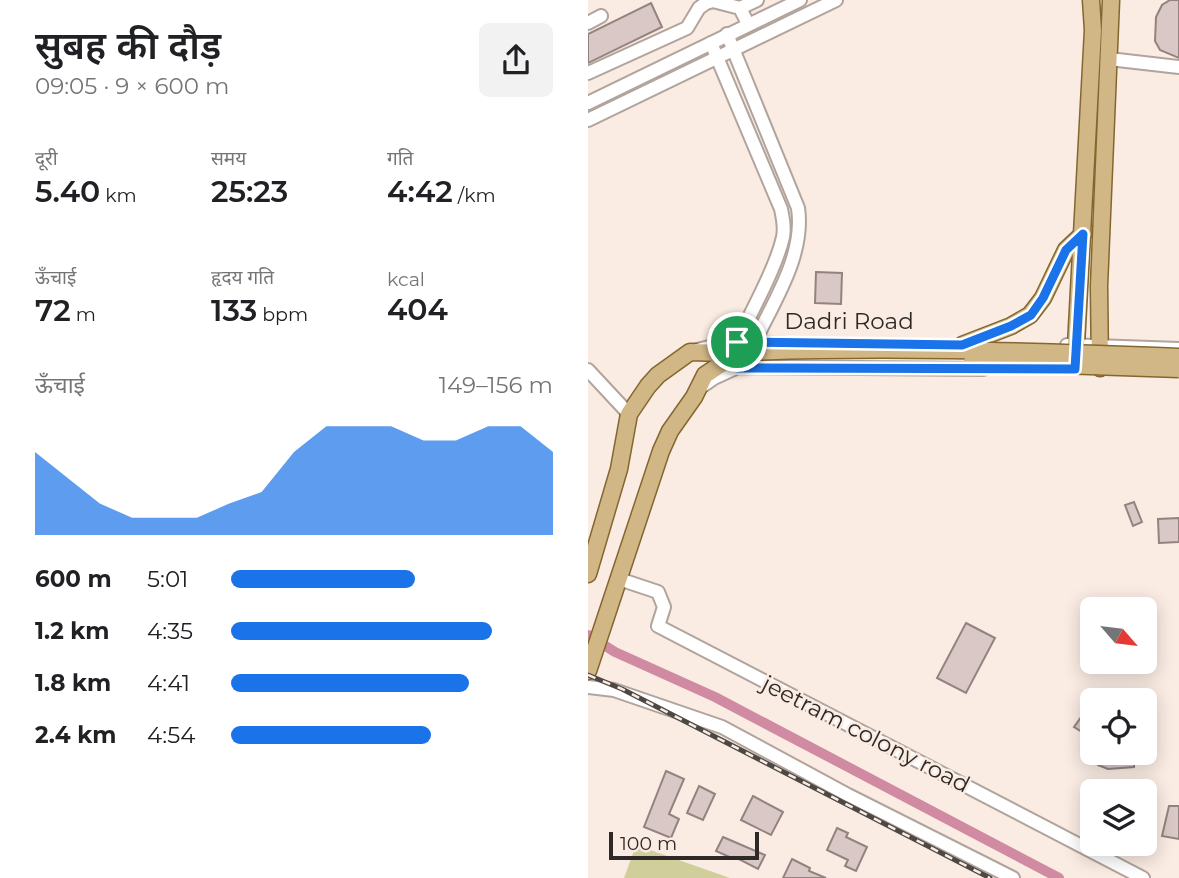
<!DOCTYPE html>
<html lang="hi">
<head>
<meta charset="utf-8">
<style>
	:root { --surface:#fff; --page:#f2f2f2; --text:#202124; --muted:#757577; --accent:#1a73e8 }
	body { margin:0; font-family:Montserrat,"Noto Sans Devanagari",sans-serif; background:var(--page); color:var(--text); height:100vh; display:flex; flex-direction:column; font-size:26px; white-space:nowrap }
	* { box-sizing:border-box; margin:0 }
	p { font-size:23px; color:var(--muted) }
	.icon { flex:none; width:38px; height:38px; fill:none; stroke:currentColor; stroke-width:2; stroke-linecap:round; stroke-linejoin:round }
	.map { position:relative; flex:1; overflow:hidden }
	.drawer { display:flex; flex-direction:column; background:var(--surface); width:588px }
	.drawer>* { flex:none }
	.needle { width:46px; rotate:118deg }
	.controls { position:absolute; left:492px; top:597px; display:grid; gap:14px }
	.controls a { display:grid; place-items:center; width:77px; height:77px; border-radius:10px; background:var(--surface); box-shadow:0 4px 18px #0003; font-size:35px }
	.scale { position:absolute; left:21px; bottom:18px; width:150px; box-sizing:border-box; padding-left:7px; border:4px solid #2e2926; border-top:0; font-size:19px; line-height:24px; white-space:nowrap; color:#2e2926; -webkit-text-stroke:5px #faece3; paint-order:stroke }
	.pin { position:absolute; display:grid; place-items:center; width:60px; height:60px; color:#fff; margin:-30px; border:4px solid #fff; border-radius:50%; box-shadow:0 2px 7px #0007 }
	.round { display:grid; place-items:center; flex:none; width:74px; height:74px; border-radius:10px; background:var(--page) }
	.overview { display:flex; align-items:center; justify-content:space-between; height:119px; padding:0 35px }
	h1 { font-size:38px; font-weight:600; line-height:52px }
	.stats { display:grid; grid-template-columns:repeat(3,1fr); gap:10px; height:119px; padding:7px 35px }
	.stats div { display:grid; align-content:center }
	.stats b { font-size:30px; font-weight:600 }
	.stats small { font-size:19px; font-weight:400 }
	.stats p { font-size:19px }
	.chart { height:196px; padding:14px 35px }
	.chart p { display:flex; justify-content:space-between }
	.chart svg { width:100%; height:126px; margin-top:7px; fill:var(--accent); opacity:.7 }
	ul { padding:0 35px; list-style:none; font-size:23px }
	li { display:grid; grid-template-columns:112px 84px 1fr; align-items:center; height:52px }
	li i { height:18px; border-radius:9px; background:var(--accent) }
	main { display:flex; flex:1; min-height:0 }
	.map>svg:first-child { display:block }
	.green { fill:#d0cf9b }
	.lines { fill:none; stroke-linecap:round; stroke-linejoin:round }
	.canal { stroke:#d08aa1; stroke-width:10 }
	.building { fill:#d9c8c6; stroke:#928381; stroke-width:2 }
	.minor-casing { stroke:#b1a49c; stroke-width:16 }
	.major-casing { stroke:#84662f; stroke-width:19 }
	.minor { stroke:#fff; stroke-width:12 }
	.major { stroke:#d1b785; stroke-width:16 }
	.rail-casing { stroke:#4e4844; stroke-width:5 }
	.rail { stroke:#faece3; stroke-width:2.5; stroke-dasharray:8; stroke-linecap:butt }
	.major-bridge-casing { stroke:#84662f; stroke-width:19; stroke-linecap:butt }
	.major-bridge { stroke:#d1b785; stroke-width:16 }
	.route-casing { stroke:#fff; stroke-width:14 }
	.route { stroke:#1a73e8; stroke-width:9 }
	.labels { text-anchor:middle; dominant-baseline:central; stroke-width:5; stroke-linejoin:round; paint-order:stroke }
	.street-label { font-size:23px; fill:#2e2926; stroke:#faece3 }
</style>
</head>
<body>
<main>
<section class="drawer">
<div class="overview"><div><h1>सुबह की दौड़</h1><p>09:05 · 9 × 600 m</p></div><a class="round"><svg class="icon" aria-label="share" viewBox="0 0 24 24"><path d="M12 15V3M7 8l5-5 5 5M5 13v7h14v-7"/></svg></a></div>
<div class="stats">
<div><p>दूरी</p><b>5.40<small> km</small></b></div>
<div><p>समय</p><b>25:23</b></div>
<div><p>गति</p><b>4:42<small> /km</small></b></div>
</div>
<div class="stats">
<div><p>ऊँचाई</p><b>72<small> m</small></b></div>
<div><p>हृदय गति</p><b>133<small> bpm</small></b></div>
<div><p>kcal</p><b>404</b></div>
</div>
<div class="chart"><p><span>ऊँचाई</span>149–156 m</p>
<svg viewBox="0 0 160 44" preserveAspectRatio="none"><path d="M0 44V15L10 24L20 33L30 38L40 38L50 38L60 33L70 29L80 15L90 6L100 6L110 6L120 11L130 11L140 6L150 6L160 15V44z"/></svg>
</div>
<ul>
<li><b>600 m</b>5:01<i style="width:57%"></i></li>
<li><b>1.2 km</b>4:35<i style="width:81%"></i></li>
<li><b>1.8 km</b>4:41<i style="width:74%"></i></li>
<li><b>2.4 km</b>4:54<i style="width:62%"></i></li>
</ul>
</section>
<div class="map">
<svg width="591" height="878" viewBox="0 0 591 878">
	<rect width="100%" height="100%" fill="#faece3"/>
	<path class="green" d="M 48,845 L 142,878 L 36,878 Z"/>
	<g class="lines">
		<path class="canal" d="M 0,635 L 27,652 L 127,697 L 471,878"/>
	</g>
	<g class="building">
		<path d="M 582,0 L 591,0 L 591,58 L 572,50 L 567,41 L 568,17 L 574,5 Z"/>
		<path d="M 63,3 L 74,27 L 0,63 L 0,34 Z"/>
		<path d="M 228,272 L 254,273 L 253,304 L 227,303 Z"/>
		<path d="M 546,502 L 554,522 L 545,526 L 537,505 Z"/>
		<path d="M 591,518 L 591,542 L 571,543 L 570,519 Z"/>
		<path d="M 378,623 L 407,638 L 378,693 L 349,678 Z"/>
		<path d="M 504,702 L 504,751 L 493,746 L 499,735 L 486,727 Z"/>
		<path d="M 509,752 L 546,752 L 546,767 L 520,769 L 510,765 Z"/>
		<path d="M 78,771 L 96,779 L 81,814 L 91,819 L 83,838 L 56,827 Z"/>
		<path d="M 111,786 L 127,794 L 115,820 L 99,813 Z"/>
		<path d="M 165,796 L 195,812 L 183,835 L 153,820 Z"/>
		<path d="M 581,806 L 591,806 L 591,839 L 574,836 Z"/>
		<path d="M 249,828 L 260,833 L 258,837 L 279,847 L 268,871 L 257,866 L 260,860 L 239,850 Z"/>
		<path d="M 135,837 L 177,855 L 170,869 L 147,857 L 146,859 L 128,851 Z"/>
		<path d="M 204,859 L 222,868 L 221,871 L 238,878 L 195,878 Z"/>
	</g>
	<g class="lines">
		<defs>
			<g id="minor">
				<path d="M 152,8 L 169,0"/>
				<path d="M 0,23 L 13,16"/>
				<path d="M 139,34 L 210,208 C 217,255 186,301 166,343 L 167,349"/>
				<path d="M 123,43 L 193,209 C 195,218 197,228 195,237 C 188,268 163,312 149,342 L 149,348"/>
				<path d="M 521,59 L 591,67"/>
				<path d="M 0,73 L 99,28 L 111,8 L 118,3 L 125,1 L 152,8 L 160,24"/>
				<path d="M 0,103 L 212,0"/>
				<path d="M 0,120 L 248,0"/>
				<path d="M 479,345 L 591,349"/>
				<path d="M 109,350 L 142,342 L 199,344"/>
				<path d="M 0,370 L 41,414"/>
				<path d="M 116,385 L 126,378 L 150,367 L 395,369"/>
				<path d="M 31,579 L 70,592 L 76,607 L 70,626 L 555,878"/>
				<path d="M 0,687 L 26,690 L 134,727 L 260,795 L 425,878"/>
			</g>
			<g id="major">
				<path d="M 374,345 L 423,326 L 442,315 L 455,298 L 478,250 L 495,234"/>
				<path d="M 487,364 L 505,30 L 503,0"/>
				<path d="M 512,368 L 511,286 L 523,0"/>
				<path d="M 0,574 L 31,469 L 41,414 L 60,386 L 70,375 L 102,352 L 135,353"/>
				<path d="M 0,671 L 73,451 L 82,431 L 106,397 L 117,375 L 138,361"/>
			</g>
		</defs>
		<use href="#minor" class="minor-casing"/>
		<use href="#major" class="major-casing"/>
		<use href="#minor" class="minor"/>
		<use href="#major" class="major"/>
		<defs>
			<path id="rail" d="M 0,675 L 34,689 L 402,878"/>
		</defs>
		<use href="#rail" class="rail-casing"/>
		<use href="#rail" class="rail"/>
		<defs>
			<g id="major-bridge">
				<path d="M 135,353 C 286,346 440,351 591,357"/>
				<path d="M 384,362 L 591,369"/>
			</g>
		</defs>
		<use href="#major-bridge" class="major-bridge-casing"/>
		<use href="#major-bridge" class="major-bridge"/>
	</g>
	<g class="lines">
		<defs>
			<path id="route" d="M 495,234 L 487,369 L 150,368 L 149,342 L 374,345 L 423,326 L 443,315 L 455,298 L 478,250 Z"/>
		</defs>
		<use href="#route" class="route-casing"/>
		<use href="#route" class="route"/>
	</g>
	<g class="labels">
		<g class="street-label">
			<text x="261" y="321">Dadri Road</text>
			<text transform="translate(278 734) rotate(27)">jeetram colony road</text>
		</g>
	</g>
</svg>
<div class="controls">
<a><svg class="needle" viewBox="-14 -14 28 28"><path d="M0-13l5 13h-10z" fill="#e53935"/><path d="M0 13l5-13h-10z" fill="#757577"/></svg></a>
<a><svg class="icon" aria-label="locate" viewBox="0 0 24 24"><circle cx="12" cy="12" r="6"/><path d="M12 2v4M12 18v4M2 12h4M18 12h4"/></svg></a>
<a><svg class="icon" aria-label="layers" viewBox="0 0 24 24"><path d="M12 4l9 5-9 5-9-5zM3 14l9 5 9-5"/></svg></a>
</div>
<div class="scale">100 m</div>
<div class="pin" style="left:149px;top:342px;background:#1e9e55"><svg class="icon" aria-label="arrive" viewBox="0 0 24 24"><path d="M6 21V4h12l-3 4 3 4H6"/></svg></div>
</div>
</main>
</body>
</html>
